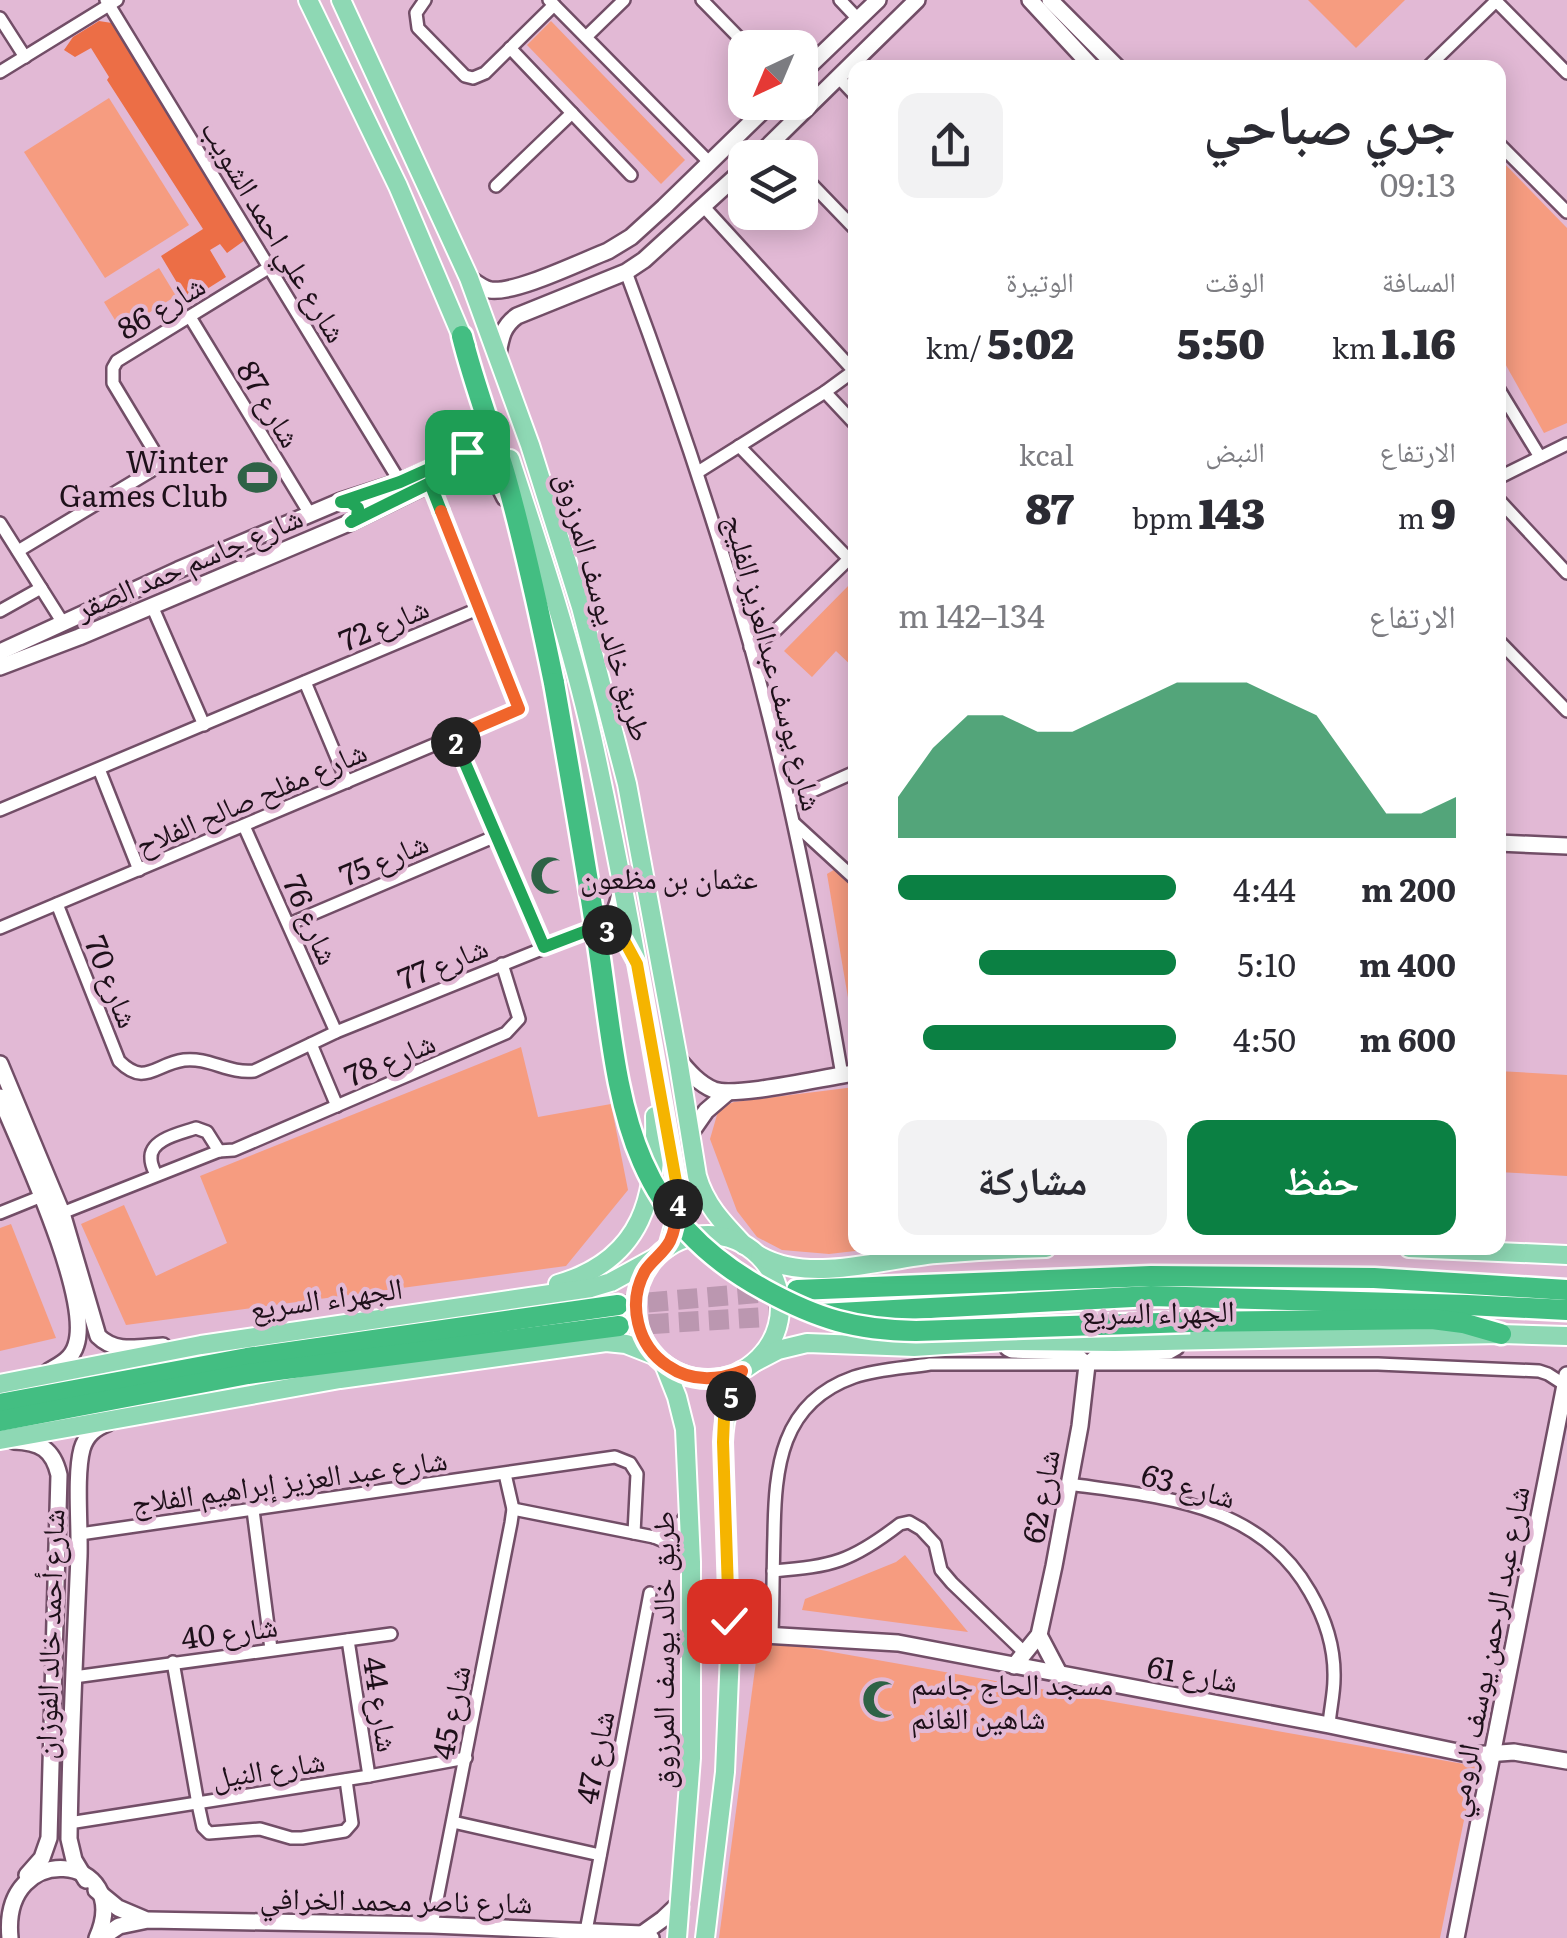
<!DOCTYPE html>
<html lang="ar">
<head>
<meta charset="utf-8">
<style>
	:root { --surface:#fff; --page:#f2f2f3; --text:#2b2b33; --muted:#7c7c81; --accent:#0b8043 }
	body { margin:0; font-family:Literata,"Noto Naskh Arabic",serif; background:var(--page); color:var(--text); direction:rtl; height:100vh; display:flex; flex-direction:column; font-size:38px; white-space:nowrap }
	* { box-sizing:border-box; margin:0 }
	p { font-size:32px; color:var(--muted) }
	.icon { flex:none; width:55px; height:55px; fill:none; stroke:currentColor; stroke-width:2; stroke-linecap:round; stroke-linejoin:round }
	.map { position:relative; flex:1; overflow:hidden; direction:ltr }
	.panel { position:absolute; left:848px; top:60px; width:658px; height:1195px; display:flex; flex-direction:column; background:var(--surface); border-radius:20px; box-shadow:0 5px 25px #0003; direction:rtl }
	.panel>* { flex:none }
	.needle { width:65px; rotate:224deg }
	.fabs { position:absolute; left:728px; top:30px; display:grid; gap:20px }
	.fabs a { display:grid; place-items:center; width:90px; height:90px; border-radius:20px; background:var(--surface); box-shadow:0 5px 25px #0003; font-size:50px }
	.pin { position:absolute; display:grid; place-items:center; width:85px; height:85px; color:#fff; margin:-42px; border-radius:20px; box-shadow:0 5px 15px #0006 }
	.km { position:absolute; width:50px; height:50px; margin:-25px; border-radius:50%; background:#222; color:#fff; font-size:28px; line-height:50px; text-align:center }
	.round { display:grid; place-items:center; flex:none; width:105px; height:105px; border-radius:20px; background:var(--page) }
	.summary { display:flex; align-items:center; justify-content:space-between; height:170px; padding:0 50px }
	h1 { font-size:55px; font-weight:800; line-height:75px }
	.metrics { display:grid; grid-template-columns:repeat(3,1fr); gap:15px; height:170px; padding:10px 50px }
	.metrics div { display:grid; align-content:center }
	.metrics b { font-size:42px; font-weight:800 }
	.metrics small { font-size:28px; font-weight:400 }
	.metrics p { font-size:28px }
	.chart { height:280px; padding:20px 50px }
	.chart p { display:flex; justify-content:space-between }
	.chart svg { width:100%; height:180px; margin-top:10px; fill:var(--accent); opacity:.7 }
	.primary-button { display:flex; gap:20px; margin-top:auto; padding:20px 50px }
	.primary-button a { flex:1; height:115px; border-radius:20px; background:var(--accent); color:#fff; font-size:40px; font-weight:800; line-height:115px; text-align:center }
	.primary-button a+a { background:var(--page); color:var(--text) }
	ul { padding:0 50px; list-style:none; font-size:32px }
	li { display:grid; grid-template-columns:160px 120px 1fr; align-items:center; height:75px }
	li i { height:25px; border-radius:12px; background:var(--accent) }
	.map>svg:first-child { display:block }
	.green { fill:#f69c80 }
	.forest { fill:#ec6e46 }
	.lines { fill:none; stroke-linecap:round; stroke-linejoin:round }
	.highway-tunnel { stroke:#bb97b0; stroke-width:20; stroke-dasharray:20 10; stroke-linecap:butt }
	.street-casing { stroke:#724e67; stroke-width:16 }
	.secondary-casing { stroke:#724e67; stroke-width:20 }
	.primary-casing { stroke:#fff; stroke-width:22 }
	.highway-casing { stroke:#fff; stroke-width:25 }
	.street { stroke:#fff; stroke-width:11 }
	.secondary { stroke:#fff; stroke-width:15 }
	.primary { stroke:#8ed8b4; stroke-width:18 }
	.highway { stroke:#43be82; stroke-width:20 }
	.highway-bridge-casing { stroke:#fff; stroke-width:25; stroke-linecap:butt }
	.highway-bridge { stroke:#43be82; stroke-width:20 }
	.split-1-casing { stroke:#fff; stroke-width:20 }
	.split-2-casing { stroke:#fff; stroke-width:20 }
	.split-3-casing { stroke:#fff; stroke-width:20 }
	.split-4-casing { stroke:#fff; stroke-width:20 }
	.split-5-casing { stroke:#fff; stroke-width:20 }
	.split-6-casing { stroke:#fff; stroke-width:20 }
	.split-1 { stroke:#22a559; stroke-width:12 }
	.split-2 { stroke:#f0652b; stroke-width:12 }
	.split-3 { stroke:#22a559; stroke-width:12 }
	.split-4 { stroke:#f5b400; stroke-width:12 }
	.split-5 { stroke:#f0652b; stroke-width:12 }
	.split-6 { stroke:#f5b400; stroke-width:12 }
	.labels { text-anchor:middle; dominant-baseline:central; stroke-width:8; stroke-linejoin:round; paint-order:stroke }
	.street-label { font-size:30px; fill:#1e101a; stroke:#e2b9d5 }
	.poi-label { font-size:30px; fill:#1e101a; stroke:#e2b9d5; text-anchor:start }
</style>
</head>
<body>
<div class="map">
<svg width="1567" height="1938" viewBox="0 0 1567 1938">
	<rect width="100%" height="100%" fill="#e2b9d5"/>
	<g class="green">
		<path d="M 1308,0 L 1405,0 L 1356,48 Z"/>
		<path d="M 551,21 L 685,160 L 661,184 L 527,45 Z"/>
		<path d="M 109,98 L 189,225 L 105,278 L 24,152 Z"/>
		<path d="M 1498,157 L 1567,228 L 1567,423 L 1544,433 L 1498,351 Z"/>
		<path d="M 159,268 L 176,296 L 121,330 L 104,302 Z"/>
		<path d="M 855,579 L 855,669 L 836,651 L 812,677 L 784,651 Z"/>
		<path d="M 837,868 L 855,885 L 855,1039 L 827,874 Z"/>
		<path d="M 521,1047 L 538,1117 L 611,1104 L 628,1190 L 566,1266 L 126,1325 L 81,1224 L 124,1205 L 156,1276 L 227,1243 L 200,1176 Z"/>
		<path d="M 1498,1071 L 1567,1075 L 1567,1176 L 1498,1172 Z"/>
		<path d="M 855,1087 L 855,1248 L 881,1248 L 829,1254 L 782,1250 L 757,1237 L 737,1211 L 710,1139 L 719,1108 L 734,1102 Z"/>
		<path d="M 11,1224 L 56,1338 L 0,1351 L 0,1228 Z"/>
		<path d="M 905,1555 L 968,1632 L 802,1610 L 805,1599 L 896,1562 Z"/>
		<path d="M 759,1639 L 1475,1766 L 1440,1938 L 719,1938 Z"/>
	</g>
	<path class="forest" d="M 99,21 L 112,23 L 245,240 L 227,253 L 220,244 L 210,250 L 226,277 L 188,301 L 161,256 L 203,229 L 107,80 L 109,77 L 91,48 L 75,57 L 64,50 L 73,37 Z"/>
	<g class="lines">
		<g class="highway-tunnel">
			<path d="M 618,1305 L 780,1291"/>
			<path d="M 619,1326 L 798,1315"/>
		</g>
		<defs>
			<g id="street">
				<path d="M 106,0 L 400,482"/>
				<path d="M 425,0 L 416,13 L 418,28 L 465,76 L 473,78 L 485,73 L 554,5"/>
				<path d="M 549,0 L 710,163"/>
				<path d="M 702,0 L 749,48"/>
				<path d="M 840,0 L 858,19"/>
				<path d="M 1495,0 L 1567,73"/>
				<path d="M 0,18 L 25,57"/>
				<path d="M 586,37 L 624,0"/>
				<path d="M 510,48 L 631,175"/>
				<path d="M 1427,68 L 1496,1"/>
				<path d="M 0,72 L 117,0"/>
				<path d="M 838,77 L 855,95"/>
				<path d="M 771,142 L 786,158"/>
				<path d="M 1498,143 L 1567,212"/>
				<path d="M 800,172 L 855,229"/>
				<path d="M 496,186 L 572,113"/>
				<path d="M 704,207 L 854,371"/>
				<path d="M 626,272 C 672,395 714,519 750,645 C 789,787 817,930 842,1075"/>
				<path d="M 190,317 L 310,514"/>
				<path d="M 1498,388 L 1540,457"/>
				<path d="M 825,392 L 855,424"/>
				<path d="M 739,446 L 849,559"/>
				<path d="M 698,472 L 825,392 L 855,370"/>
				<path d="M 1498,478 L 1567,444"/>
				<path d="M 1498,499 L 1567,573"/>
				<path d="M 0,523 L 63,623"/>
				<path d="M 18,551 L 151,471 L 157,456 L 113,383 L 113,368 L 117,361 L 270,267"/>
				<path d="M 152,606 L 204,725"/>
				<path d="M 0,611 L 41,588"/>
				<path d="M 1498,640 L 1567,711"/>
				<path d="M 750,647 L 776,630 L 855,553"/>
				<path d="M 305,682 L 347,782"/>
				<path d="M 453,737 L 544,947"/>
				<path d="M 99,769 L 139,870"/>
				<path d="M 790,801 L 855,772"/>
				<path d="M 0,810 L 480,608"/>
				<path d="M 795,824 L 855,879"/>
				<path d="M 244,826 L 336,1032"/>
				<path d="M 57,904 L 119,1061 C 145,1087 155,1064 184,1060 C 209,1057 229,1074 254,1071 L 336,1032 L 594,928 C 610,919 617,907 618,889"/>
				<path d="M 289,924 L 496,836"/>
				<path d="M 0,928 L 519,709 L 430,483"/>
				<path d="M 594,928 C 610,930 622,935 630,951"/>
				<path d="M 311,1044 L 337,1106"/>
				<path d="M 156,1175 C 154,1170 151,1165 151,1159 C 149,1139 182,1133 196,1128 L 207,1132 L 219,1151"/>
				<path d="M 0,1213 L 42,1196"/>
				<path d="M 62,1213 L 219,1151 L 234,1150 L 506,1033 L 519,1019 L 502,964"/>
				<path d="M 1069,1484 C 1160,1497 1259,1502 1310,1592 C 1325,1618 1335,1648 1334,1679 C 1334,1694 1330,1710 1329,1725"/>
				<path d="M 513,1509 L 654,1537 L 675,1546 L 689,1559"/>
				<path d="M 253,1510 L 271,1649"/>
				<path d="M 80,1534 L 615,1457 L 630,1463 L 637,1474 L 634,1533"/>
				<path d="M 654,1537 C 671,1533 681,1527 688,1511"/>
				<path d="M 773,1571 C 833,1566 851,1562 900,1524 L 909,1522 L 921,1529 L 935,1544 L 941,1570 L 952,1583 L 1025,1653"/>
				<path d="M 772,1635 C 773,1602 773,1569 774,1535 C 775,1468 780,1403 854,1377 C 878,1369 905,1368 930,1364 L 1378,1364 L 1539,1371 L 1548,1374 L 1565,1385"/>
				<path d="M 348,1640 L 369,1776"/>
				<path d="M 173,1662 L 198,1804 L 203,1827 L 209,1833 L 260,1829 L 291,1838 L 302,1838 L 345,1831 L 352,1823 L 346,1780"/>
				<path d="M 74,1677 L 391,1634"/>
				<path d="M 453,1822 L 600,1855"/>
				<path d="M 69,1823 L 369,1776 L 466,1758"/>
				<path d="M 432,1925 L 511,1523 L 513,1509 L 505,1474"/>
				<path d="M 586,1931 L 650,1593"/>
			</g>
			<g id="secondary">
				<path d="M 1030,0 L 1093,68"/>
				<path d="M 1050,0 L 1118,68"/>
				<path d="M 800,75 L 878,0"/>
				<path d="M 756,158 L 917,0"/>
				<path d="M 469,278 C 476,283 482,288 490,290 C 515,294 582,261 608,251 L 631,237 L 664,207 L 772,102"/>
				<path d="M 498,354 C 501,337 503,326 517,316 L 626,272 L 644,260 L 745,168"/>
				<path d="M 0,652 L 178,570 L 341,501 L 400,482 L 467,453 L 481,437 L 485,416"/>
				<path d="M 0,667 L 79,637 L 351,522 L 459,469 C 484,467 495,476 505,498"/>
				<path d="M 1498,843 L 1567,846"/>
				<path d="M 678,1059 C 688,1071 699,1084 714,1090 C 736,1098 825,1077 855,1073"/>
				<path d="M 0,1064 L 62,1213 L 98,1336 C 116,1354 139,1347 163,1346"/>
				<path d="M 0,1097 C 21,1147 92,1297 76,1345 C 72,1359 60,1365 49,1371"/>
				<path d="M 690,1134 L 706,1111 L 727,1093"/>
				<path d="M 1005,1341 L 1008,1348 L 1012,1350 L 1069,1352 L 1076,1355 L 1087,1365"/>
				<path d="M 14,1441 C 40,1442 53,1449 59,1475 L 49,1838 L 42,1858 L 27,1875"/>
				<path d="M 729,1621 L 764,1635 L 898,1643 L 1329,1725 L 1472,1755 L 1514,1752 L 1567,1761"/>
				<path d="M 1039,1635 L 1060,1675"/>
				<path d="M 1014,1666 L 1039,1635 L 1054,1566 L 1080,1426 L 1087,1365 L 1100,1354 L 1169,1351 L 1176,1347 L 1179,1340"/>
				<path d="M 86,1880 L 74,1860 L 69,1839 C 70,1744 75,1650 79,1556 C 80,1526 75,1475 82,1449 C 86,1435 95,1428 108,1423"/>
				<path d="M 96,1890 L 118,1908 L 144,1919"/>
				<path d="M 642,1934 L 663,1919 L 681,1902"/>
				<path d="M 10,1938 C 0,1838 135,1853 97,1938"/>
				<path d="M 101,1938 L 119,1926 L 148,1920 L 432,1925 L 642,1934 L 651,1938"/>
				<path d="M 1456,1938 L 1567,1375"/>
			</g>
			<g id="primary">
				<path d="M 308,0 L 398,186 L 466,346"/>
				<path d="M 341,0 L 469,278 L 530,445 L 581,607 L 627,784 L 678,1059 L 697,1176 C 705,1205 724,1224 744,1245"/>
				<path d="M 510,459 C 540,550 571,643 592,737 C 625,886 650,1037 677,1187 L 677,1215 L 668,1247"/>
				<circle cx="708" cy="1307" r="72"/>
				<path d="M 1409,1248 L 1567,1255"/>
				<path d="M 760,1256 C 810,1284 882,1259 936,1254 C 973,1251 1009,1249 1046,1248"/>
				<path d="M 558,1284 C 644,1259 657,1195 655,1116"/>
				<path d="M 755,1362 L 778,1350 L 807,1343 L 914,1347 L 1005,1341 L 1115,1342 L 1501,1334 L 1567,1336"/>
				<path d="M 664,1364 L 677,1397 L 685,1429 L 691,1562 L 691,1758 L 677,1938"/>
				<path d="M 0,1384 L 201,1345 L 591,1288 L 611,1282 L 655,1258"/>
				<path d="M 0,1440 L 340,1379 L 606,1342 L 626,1344 L 654,1355"/>
				<path d="M 705,1938 L 725,1772 L 730,1653 L 723,1442 C 724,1416 731,1395 741,1371"/>
			</g>
			<g id="highway">
				<path d="M 462,336 C 474,385 492,430 506,478 C 525,546 540,615 554,683"/>
				<path d="M 797,1290 L 1151,1276 L 1374,1278 L 1567,1290"/>
				<path d="M 820,1314 L 1151,1296 L 1467,1305 L 1567,1310"/>
				<path d="M 1190,1322 L 1432,1319 L 1463,1323 L 1501,1334"/>
				<path d="M 0,1404 L 247,1358 L 618,1305"/>
				<path d="M 0,1421 L 248,1374 L 619,1326"/>
			</g>
		</defs>
		<use href="#street" class="street-casing"/>
		<use href="#secondary" class="secondary-casing"/>
		<use href="#primary" class="primary-casing"/>
		<use href="#highway" class="highway-casing"/>
		<use href="#street" class="street"/>
		<use href="#secondary" class="secondary"/>
		<use href="#primary" class="primary"/>
		<use href="#highway" class="highway"/>
		<defs>
			<path id="highway-bridge" d="M 554,683 C 569,768 584,853 597,938 C 620,1086 616,1209 765,1290 C 818,1319 855,1330 916,1331 L 1190,1322"/>
		</defs>
		<use href="#highway-bridge" class="highway-bridge-casing"/>
		<use href="#highway-bridge" class="highway-bridge"/>
	</g>
	<g class="lines">
		<defs>
			<path id="split-1" d="M 441,511 L 430,483 L 351,522 L 357,517 L 358,508 L 350,502 L 341,502 L 400,482 L 467,452"/>
			<path id="split-2" d="M 441,511 L 519,709 L 454,737 L 456,742"/>
			<path id="split-3" d="M 456,742 L 544,947 L 594,928 L 607,930"/>
			<path id="split-4" d="M 607,930 L 624,940 L 637,964 L 677,1187 L 678,1204"/>
			<path id="split-5" d="M 678,1204 C 677,1217 675,1230 670,1241 C 664,1253 652,1260 645,1271 C 627,1303 637,1346 668,1366 C 691,1382 716,1381 742,1371 L 731,1396"/>
			<path id="split-6" d="M 729,1621 L 723,1442 L 724,1418 L 731,1396"/>
		</defs>
		<use href="#split-1" class="split-1-casing"/>
		<use href="#split-2" class="split-2-casing"/>
		<use href="#split-3" class="split-3-casing"/>
		<use href="#split-4" class="split-4-casing"/>
		<use href="#split-5" class="split-5-casing"/>
		<use href="#split-6" class="split-6-casing"/>
		<use href="#split-1" class="split-1"/>
		<use href="#split-2" class="split-2"/>
		<use href="#split-3" class="split-3"/>
		<use href="#split-4" class="split-4"/>
		<use href="#split-5" class="split-5"/>
		<use href="#split-6" class="split-6"/>
	</g>
	<defs>
		<symbol id="stadium-bare" viewBox="-9 -9 18 18"><path d="M0-5a6.5 5 0 1 0 0 10a6.5 5 0 1 0 0-10ZM-3.5-1.8h7v3.6h-7Z" fill="#2e6246" stroke="#e2b9d5" stroke-width="2.5" paint-order="stroke"/></symbol>
		<symbol id="mosque-bare" viewBox="-9 -9 18 18"><path d="M3.5-4.9A6 6 0 1 0 3.5 4.9A5 5 0 1 1 3.5-4.9Z" fill="#2e6246" stroke="#e2b9d5" stroke-width="2.5" paint-order="stroke"/></symbol>
	</defs>
	<g fill-rule="evenodd">
		<use href="#stadium-bare" x="230" y="450" width="55" height="55"/>
		<use href="#mosque-bare" x="522" y="848" width="55" height="55"/>
		<use href="#mosque-bare" x="854" y="1672" width="55" height="55"/>
	</g>
	<g class="labels">
		<g class="street-label">
			<text transform="translate(276 230) rotate(59)">شارع علي احمد الشويب</text>
			<text transform="translate(160 305) rotate(-31)">شارع 86</text>
			<text transform="translate(271 403) rotate(59)">شارع 87</text>
			<text transform="translate(188 561) rotate(-23)">شارع جاسم حمد الصقر</text>
			<text transform="translate(606 606) rotate(74)">طريق خالد يوسف المرزوق</text>
			<text transform="translate(383 622) rotate(-23)">شارع 72</text>
			<text transform="translate(776 662) rotate(75)">شارع يوسف عبدالعزيز الفليج</text>
			<text transform="translate(250 796) rotate(-23)">شارع مفلح صالح الفلاح</text>
			<text transform="translate(383 857) rotate(-23)">شارع 75</text>
			<text transform="translate(313 919) rotate(66)">شارع 76</text>
			<text transform="translate(442 961) rotate(-22)">شارع 77</text>
			<text transform="translate(114 981) rotate(68)">شارع 70</text>
			<text transform="translate(389 1057) rotate(-23)">شارع 78</text>
			<text transform="translate(326 1296) rotate(-8)">الجهراء السريع</text>
			<text transform="translate(1158 1310) rotate(-1)">الجهراء السريع</text>
			<text transform="translate(289 1479) rotate(-8)">شارع عبد العزيز إبراهيم الفلاج</text>
			<text transform="translate(1189 1484) rotate(15)">شارع 63</text>
			<text transform="translate(1039 1496) rotate(-80)">شارع 62</text>
			<text transform="translate(229 1630) rotate(-8)">شارع 40</text>
			<text transform="translate(47 1634) rotate(-88)">شارع أحمد خالد الفوزان</text>
			<text transform="translate(661 1650) rotate(-90)">طريق خالد يوسف المرزوق</text>
			<text transform="translate(1485 1651) rotate(-79)">شارع عبد الرحمن يوسف الرومي</text>
			<text transform="translate(1193 1672) rotate(10)">شارع 61</text>
			<text transform="translate(383 1704) rotate(81)">شارع 44</text>
			<text transform="translate(449 1712) rotate(-79)">شارع 45</text>
			<text transform="translate(593 1757) rotate(-79)">شارع 47</text>
			<text transform="translate(268 1767) rotate(-9)">شارع النيل</text>
			<text transform="translate(396 1898) rotate(1)">شارع ناصر محمد الخرافي</text>
		</g>
		<g class="poi-label">
			<text x="228" y="460" text-anchor="end">Winter<tspan x="228" dy="34">Games Club</tspan></text>
			<text x="580" y="876">عثمان بن مظعون</text>
			<text x="911" y="1682">مسجد الحاج جاسم<tspan x="911" dy="34">شاهين الغانم</tspan></text>
		</g>
	</g>
</svg>
<div class="fabs">
<a><svg class="needle" viewBox="-14 -14 28 28"><path d="M0-13l5 13h-10z" fill="#e53935"/><path d="M0 13l5-13h-10z" fill="#7c7c81"/></svg></a>
<a><svg class="icon" aria-label="layers" viewBox="0 0 24 24"><path d="M12 4l9 5-9 5-9-5zM3 14l9 5 9-5"/></svg></a>
</div>
<div class="pin" style="left:467px;top:452px;background:#1e9e55"><svg class="icon" aria-label="arrive" viewBox="0 0 24 24"><path d="M6 21V4h12l-3 4 3 4H6"/></svg></div>
<div class="pin" style="left:729px;top:1621px;background:#d93025"><svg class="icon" aria-label="check" viewBox="0 0 24 24"><path d="M5 12l5 5 9-10"/></svg></div>
<b class="km" style="left:456px;top:742px">2</b>
<b class="km" style="left:607px;top:930px">3</b>
<b class="km" style="left:678px;top:1204px">4</b>
<b class="km" style="left:731px;top:1396px">5</b>
<section class="panel">
<div class="summary"><div><h1>جري صباحي</h1><p>09:13</p></div><a class="round"><svg class="icon" aria-label="share" viewBox="0 0 24 24"><path d="M12 15V3M7 8l5-5 5 5M5 13v7h14v-7"/></svg></a></div>
<div class="metrics">
<div><p>المسافة</p><b>1.16<small> km</small></b></div>
<div><p>الوقت</p><b>5:50</b></div>
<div><p>الوتيرة</p><b>5:02<small> /km</small></b></div>
</div>
<div class="metrics">
<div><p>الارتفاع</p><b>9<small> m</small></b></div>
<div><p>النبض</p><b>143<small> bpm</small></b></div>
<div><p>kcal</p><b>87</b></div>
</div>
<div class="chart"><p><span>الارتفاع</span>134–142 m</p>
<svg viewBox="0 0 160 44" preserveAspectRatio="none"><path d="M0 44V34L10 22L20 14L30 14L40 18L50 18L60 14L70 10L80 6L90 6L100 6L110 10L120 14L130 26L140 38L150 38L160 34V44z"/></svg>
</div>
<ul>
<li><b>200 m</b>4:44<i style="width:100%"></i></li>
<li><b>400 m</b>5:10<i style="width:71%"></i></li>
<li><b>600 m</b>4:50<i style="width:91%"></i></li>
</ul>
<div class="primary-button"><a>حفظ</a><a>مشاركة</a></div>
</section>
</div>
</body>
</html>
